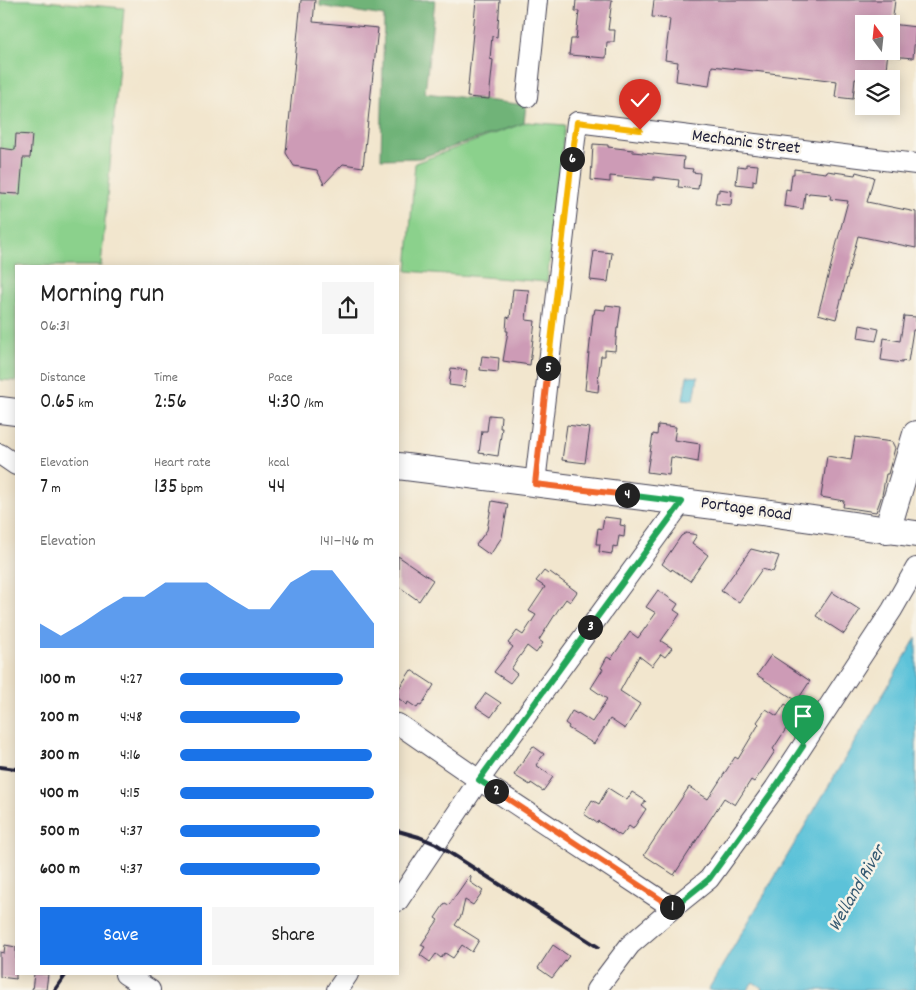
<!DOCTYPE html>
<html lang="en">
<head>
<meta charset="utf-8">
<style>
	:root { --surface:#fff; --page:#f6f6f6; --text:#222; --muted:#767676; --accent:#1a73e8 }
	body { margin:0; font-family:Dekko,sans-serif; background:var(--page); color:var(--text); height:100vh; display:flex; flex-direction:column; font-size:19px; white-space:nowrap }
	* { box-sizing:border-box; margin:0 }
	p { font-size:16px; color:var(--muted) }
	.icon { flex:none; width:28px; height:28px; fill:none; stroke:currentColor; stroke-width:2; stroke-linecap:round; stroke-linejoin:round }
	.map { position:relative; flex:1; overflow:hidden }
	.side { position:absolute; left:15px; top:265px; width:384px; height:710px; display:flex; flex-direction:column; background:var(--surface); border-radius:0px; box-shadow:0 2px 12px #0003 }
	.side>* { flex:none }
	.needle { width:32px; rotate:345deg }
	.controls { position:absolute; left:855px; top:15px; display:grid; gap:10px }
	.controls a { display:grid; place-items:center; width:45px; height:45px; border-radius:0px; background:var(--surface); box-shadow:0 2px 12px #0003; font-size:25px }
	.pin { position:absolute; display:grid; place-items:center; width:42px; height:42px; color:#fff; margin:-51px -21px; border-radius:50% 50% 50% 0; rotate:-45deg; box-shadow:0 0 5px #0007 }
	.pin .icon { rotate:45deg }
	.km { position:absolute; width:25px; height:25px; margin:-12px; border-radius:50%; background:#222; color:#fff; font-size:14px; line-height:25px; text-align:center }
	.round { display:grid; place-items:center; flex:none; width:52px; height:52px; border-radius:0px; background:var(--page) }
	.summary { display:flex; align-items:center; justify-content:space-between; height:85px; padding:0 25px }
	h1 { font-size:28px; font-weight:600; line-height:38px }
	.figures { display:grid; grid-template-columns:repeat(3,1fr); gap:8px; height:85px; padding:5px 25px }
	.figures div { display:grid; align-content:center }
	.figures b { font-size:21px; font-weight:600 }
	.figures small { font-size:14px; font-weight:400 }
	.figures p { font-size:14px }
	.chart { height:140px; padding:10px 25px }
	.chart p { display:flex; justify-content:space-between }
	.chart svg { width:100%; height:90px; margin-top:5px; fill:var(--accent); opacity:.7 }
	.action { display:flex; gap:10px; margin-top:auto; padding:10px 25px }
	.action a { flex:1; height:58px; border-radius:0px; background:var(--accent); color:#fff; font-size:20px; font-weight:600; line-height:58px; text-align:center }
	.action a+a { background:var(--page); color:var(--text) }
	ul { padding:0 25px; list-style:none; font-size:16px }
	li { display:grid; grid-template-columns:80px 60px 1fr; align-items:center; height:38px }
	li i { height:12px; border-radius:6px; background:var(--accent) }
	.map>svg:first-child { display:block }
	.green { fill:#8bd18c; stroke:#567a64 }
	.forest { fill:#70b378; stroke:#496a5a }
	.water { fill:#5cc2d9; stroke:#3f728a }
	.building { fill:#cd9bb6 }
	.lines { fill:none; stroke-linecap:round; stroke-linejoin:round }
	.minor-casing { stroke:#413f51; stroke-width:22 }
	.major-casing { stroke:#413f51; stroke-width:28 }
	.minor { stroke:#fff; stroke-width:20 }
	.major { stroke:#fff; stroke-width:26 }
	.rail { stroke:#22223b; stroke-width:4 }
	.split-1-casing { stroke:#fff; stroke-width:10 }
	.split-2-casing { stroke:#fff; stroke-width:10 }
	.split-3-casing { stroke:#fff; stroke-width:10 }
	.split-4-casing { stroke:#fff; stroke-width:10 }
	.split-5-casing { stroke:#fff; stroke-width:10 }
	.split-6-casing { stroke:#fff; stroke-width:10 }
	.split-7-casing { stroke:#fff; stroke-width:10 }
	.split-1 { stroke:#22a559; stroke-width:6 }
	.split-2 { stroke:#f0652b; stroke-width:6 }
	.split-3 { stroke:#22a559; stroke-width:6 }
	.split-4 { stroke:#22a559; stroke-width:6 }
	.split-5 { stroke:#f0652b; stroke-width:6 }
	.split-6 { stroke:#f5b400; stroke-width:6 }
	.split-7 { stroke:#f5b400; stroke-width:6 }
	.labels { text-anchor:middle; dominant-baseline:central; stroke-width:5; stroke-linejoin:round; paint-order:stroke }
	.street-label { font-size:18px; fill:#22223b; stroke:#f7f3e8 }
	.water-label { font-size:19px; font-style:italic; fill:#365a72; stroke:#f7f3e8 }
</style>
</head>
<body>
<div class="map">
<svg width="916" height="990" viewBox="0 0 916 990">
	<rect width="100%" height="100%" fill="#f7f3e8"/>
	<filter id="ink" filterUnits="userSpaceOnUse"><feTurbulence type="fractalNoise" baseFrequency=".02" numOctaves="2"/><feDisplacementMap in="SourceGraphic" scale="10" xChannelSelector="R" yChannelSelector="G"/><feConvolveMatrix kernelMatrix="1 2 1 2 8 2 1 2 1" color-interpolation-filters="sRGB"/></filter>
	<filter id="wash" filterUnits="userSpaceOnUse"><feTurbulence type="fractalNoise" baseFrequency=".0096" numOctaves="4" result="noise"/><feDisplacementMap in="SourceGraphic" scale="20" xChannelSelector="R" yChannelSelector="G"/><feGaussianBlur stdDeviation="1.12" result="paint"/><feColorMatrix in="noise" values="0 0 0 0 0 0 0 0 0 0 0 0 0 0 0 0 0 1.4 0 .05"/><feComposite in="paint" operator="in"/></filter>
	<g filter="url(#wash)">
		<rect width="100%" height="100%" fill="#f2e6ce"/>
		<g class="green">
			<path d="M 0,0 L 31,0 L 124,8 L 101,266 L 16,266 L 16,381 L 0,380 Z"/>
			<path d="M 527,122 L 565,125 L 547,282 L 407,271 L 415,163 Z"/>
		</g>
		<path class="forest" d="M 320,0 L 435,0 L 425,93 L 526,105 L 524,123 L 420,158 L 381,159 L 384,16 L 320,6 Z"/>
		<g class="water">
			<path d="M 687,376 L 698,377 L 694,400 L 683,399 Z"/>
			<path d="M 916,638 L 916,990 L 761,990 L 762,988 L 753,982 L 747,990 L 708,990 Z"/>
		</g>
		<g id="blocks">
			<g class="building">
				<path d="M 301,0 L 315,0 L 313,22 L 378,28 L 363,167 L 343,164 L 324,184 L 317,170 L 294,166 L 286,153 Z"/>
				<path d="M 476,0 L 500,0 L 497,37 L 492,36 L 490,59 L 493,60 L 489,99 L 467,97 Z"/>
				<path d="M 576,0 L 612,0 L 608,30 L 615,30 L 614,42 L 607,42 L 606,58 L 569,55 L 571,39 L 576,39 L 579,11 L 575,11 Z"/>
				<path d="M 654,0 L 895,0 L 892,24 L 864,24 L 864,51 L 888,51 L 885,79 L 864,79 L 864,80 L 855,79 L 853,99 L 835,97 L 837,81 L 712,66 L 709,86 L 676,81 L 678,62 L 665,60 L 670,19 L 652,17 Z"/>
				<path d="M 891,24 L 916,27 L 913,58 L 891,56 Z"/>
				<path d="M 16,134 L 32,135 L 30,158 L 23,158 L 20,194 L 0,193 L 0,148 L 15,150 Z"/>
				<path d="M 593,144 L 608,145 L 608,147 L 633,150 L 633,152 L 684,157 L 683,168 L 693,169 L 692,172 L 700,173 L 698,189 L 678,187 L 679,180 L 654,177 L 654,180 L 610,176 L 610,182 L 591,180 Z"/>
				<path d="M 746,164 L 758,165 L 756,181 L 753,180 L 753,186 L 736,184 L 738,166 L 746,167 Z"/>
				<path d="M 794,169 L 826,173 L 827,171 L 855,175 L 856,172 L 874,177 L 867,202 L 916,212 L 916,248 L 858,236 L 836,319 L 818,314 L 848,201 L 830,199 L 831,195 L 809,193 L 809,194 L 805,193 L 803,209 L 784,206 L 786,189 L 790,190 L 792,174 L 794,174 Z"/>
				<path d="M 719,189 L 732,191 L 731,205 L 715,204 L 717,192 L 719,192 Z"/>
				<path d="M 594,251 L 612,253 L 608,282 L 590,280 Z"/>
				<path d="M 513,289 L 529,290 L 526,320 L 535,321 L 530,365 L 503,361 L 508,331 L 506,331 L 507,317 L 510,318 Z"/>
				<path d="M 606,305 L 621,307 L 618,328 L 617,328 L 615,351 L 605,350 L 605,356 L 601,356 L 598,380 L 599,380 L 598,392 L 585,390 L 593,314 L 594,314 L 595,309 L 605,310 Z"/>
				<path d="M 904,316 L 916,317 L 916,330 L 913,330 L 908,362 L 902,361 L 902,363 L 881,360 L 884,338 L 900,341 Z"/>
				<path d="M 860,325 L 879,329 L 876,341 L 858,338 Z"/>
				<path d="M 482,356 L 499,358 L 498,372 L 480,370 Z"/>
				<path d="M 451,368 L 467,370 L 465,387 L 449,385 Z"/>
				<path d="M 489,415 L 501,416 L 500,428 L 502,428 L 498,456 L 479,453 L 482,431 L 487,431 Z"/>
				<path d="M 567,425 L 590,428 L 585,463 L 562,460 Z"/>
				<path d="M 658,425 L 676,427 L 674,440 L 700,444 L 698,462 L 671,457 L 669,475 L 647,472 L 653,434 L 657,435 Z"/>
				<path d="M 855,437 L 892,442 L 895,448 L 888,474 L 886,474 L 882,495 L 876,512 L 843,507 L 844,501 L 821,497 L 827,456 L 851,460 Z"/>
				<path d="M 492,501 L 508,504 L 502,537 L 490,555 L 476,545 L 487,530 Z"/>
				<path d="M 604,517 L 621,519 L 620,525 L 625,526 L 624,537 L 619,536 L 617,547 L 613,546 L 612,554 L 599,552 L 600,544 L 596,544 L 598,528 L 602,529 Z"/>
				<path d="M 686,533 L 697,535 L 692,543 L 708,555 L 690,581 L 672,569 L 671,571 L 662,564 L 681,536 Z"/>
				<path d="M 751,549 L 779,556 L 773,572 L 762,569 L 739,602 L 721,591 Z"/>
				<path d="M 398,556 L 433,580 L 419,601 L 398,586 Z"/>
				<path d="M 544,571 L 548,574 L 550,572 L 577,592 L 570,602 L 566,599 L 558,610 L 539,640 L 543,643 L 536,653 L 527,646 L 511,669 L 517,674 L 510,683 L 494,672 L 513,647 L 508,643 L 517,631 L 523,635 L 536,615 L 529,611 L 545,587 L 536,581 Z"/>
				<path d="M 658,590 L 678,604 L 674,610 L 680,614 L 661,641 L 672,648 L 665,657 L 661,654 L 652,666 L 639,656 L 620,691 L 640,704 L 625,729 L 610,719 L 594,744 L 568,728 L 569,726 L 565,723 L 572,711 L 577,714 L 578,713 L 592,722 L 607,699 L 591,688 L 603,669 L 601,668 L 607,657 L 611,659 L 630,632 L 638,638 L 656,613 L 646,607 Z"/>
				<path d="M 832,592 L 860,610 L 844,634 L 816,616 Z"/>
				<path d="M 771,655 L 810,681 L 797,701 L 757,675 Z"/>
				<path d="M 411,670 L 434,685 L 421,706 L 419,705 L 417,708 L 408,702 L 407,705 L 398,698 L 398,690 Z"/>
				<path d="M 486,693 L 501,703 L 491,717 L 476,707 Z"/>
				<path d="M 785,704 L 797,712 L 773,749 L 775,751 L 764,768 L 754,782 L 751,780 L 735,805 L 724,798 L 674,875 L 644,855 L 689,787 L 708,799 L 735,757 L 738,759 L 759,724 L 757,722 L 766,709 L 777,716 Z"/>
				<path d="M 533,746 L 544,754 L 536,765 L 553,777 L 543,791 L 531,783 L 530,785 L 514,775 Z"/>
				<path d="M 608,788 L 627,800 L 632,792 L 646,801 L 642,806 L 646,809 L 633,829 L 629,826 L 621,836 L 598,821 L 597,823 L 584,814 L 592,800 L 599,804 Z"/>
				<path d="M 470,875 L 471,876 L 470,882 L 483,891 L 473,905 L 465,900 L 461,916 L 455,925 L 479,940 L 472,952 L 462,945 L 453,958 L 445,953 L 441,958 L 436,954 L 430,962 L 420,955 L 425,947 L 421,945 L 438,920 L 435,918 L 445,903 L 449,905 Z"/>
				<path d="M 5,945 L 16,947 L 16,979 L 0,977 L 0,952 L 4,953 Z"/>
				<path d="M 553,945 L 569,956 L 552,978 L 538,968 Z"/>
				<path d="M 34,974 L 48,974 L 46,990 L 32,990 Z"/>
			</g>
		</g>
	</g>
	<g filter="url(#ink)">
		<use href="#blocks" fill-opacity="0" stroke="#413f51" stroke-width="1"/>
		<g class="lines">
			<defs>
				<g id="minor">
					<path d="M 527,97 L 537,0"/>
					<path d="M 0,454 L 16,465"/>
					<path d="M 535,483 L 577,122 L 916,164"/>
					<path d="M 398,724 L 479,780 L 673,908"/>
					<path d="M 398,901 L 479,780 L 682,502"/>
					<path d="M 125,974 L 150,990"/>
					<path d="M 337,990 L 348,974"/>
					<path d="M 596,990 L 630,945 L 673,908 L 709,879 L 775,788 L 892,610 L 916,568"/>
				</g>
				<g id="major">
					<path d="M 0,410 L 16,412"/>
					<path d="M 398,466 L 770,513 L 916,534"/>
					<path d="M 887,531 L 916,434"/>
				</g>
			</defs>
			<use href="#minor" class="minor-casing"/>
			<use href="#major" class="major-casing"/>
			<use href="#minor" class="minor"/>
			<use href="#major" class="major"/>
			<g class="rail">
				<path d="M 0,767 L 16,769"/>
				<path d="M 398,831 L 419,837 L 436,844 L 598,947"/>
				<path d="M 55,990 L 66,974"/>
			</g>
		</g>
	</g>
	<g class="lines" filter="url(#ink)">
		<defs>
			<path id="split-1" d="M 672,907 L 673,908 L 709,879 L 775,788 L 803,746"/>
			<path id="split-2" d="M 496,791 L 672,907"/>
			<path id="split-3" d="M 496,791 L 479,780 L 590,627"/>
			<path id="split-4" d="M 590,627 L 682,502 L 627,495"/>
			<path id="split-5" d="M 548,368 L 535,484 L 627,495"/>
			<path id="split-6" d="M 548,368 L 572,159"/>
			<path id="split-7" d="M 572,159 L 577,122 L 640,130"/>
		</defs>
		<use href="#split-1" class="split-1-casing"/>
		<use href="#split-2" class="split-2-casing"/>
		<use href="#split-3" class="split-3-casing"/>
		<use href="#split-4" class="split-4-casing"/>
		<use href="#split-5" class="split-5-casing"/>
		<use href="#split-6" class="split-6-casing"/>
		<use href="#split-7" class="split-7-casing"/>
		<use href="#split-1" class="split-1"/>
		<use href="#split-2" class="split-2"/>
		<use href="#split-3" class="split-3"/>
		<use href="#split-4" class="split-4"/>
		<use href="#split-5" class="split-5"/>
		<use href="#split-6" class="split-6"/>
		<use href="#split-7" class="split-7"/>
	</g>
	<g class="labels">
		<g class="street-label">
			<text transform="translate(746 143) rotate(7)">Mechanic Street</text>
			<text transform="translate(746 510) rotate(8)">Portage Road</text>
		</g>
		<g class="water-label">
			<text transform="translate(858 889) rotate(-60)">Welland River</text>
		</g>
	</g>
</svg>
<div class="controls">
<a><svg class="needle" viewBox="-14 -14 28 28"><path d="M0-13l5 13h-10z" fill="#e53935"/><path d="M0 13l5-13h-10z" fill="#767676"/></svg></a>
<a><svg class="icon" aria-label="layers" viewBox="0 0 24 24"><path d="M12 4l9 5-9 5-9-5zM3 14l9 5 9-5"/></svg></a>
</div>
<div class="pin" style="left:803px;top:746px;background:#1e9e55"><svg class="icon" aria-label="arrive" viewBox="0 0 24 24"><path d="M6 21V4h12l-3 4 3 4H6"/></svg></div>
<div class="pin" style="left:640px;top:130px;background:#d93025"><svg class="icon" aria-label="check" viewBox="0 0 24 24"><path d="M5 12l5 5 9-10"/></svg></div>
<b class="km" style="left:672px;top:907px">1</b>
<b class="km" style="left:496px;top:791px">2</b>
<b class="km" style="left:590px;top:627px">3</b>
<b class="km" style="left:627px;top:495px">4</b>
<b class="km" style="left:548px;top:368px">5</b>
<b class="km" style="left:572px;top:159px">6</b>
<section class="side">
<div class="summary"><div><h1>Morning run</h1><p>06:31</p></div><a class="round"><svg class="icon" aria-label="share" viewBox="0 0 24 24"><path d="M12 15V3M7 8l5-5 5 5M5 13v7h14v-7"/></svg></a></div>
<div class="figures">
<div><p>Distance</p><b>0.65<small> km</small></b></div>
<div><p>Time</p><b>2:56</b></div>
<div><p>Pace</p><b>4:30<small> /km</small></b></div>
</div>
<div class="figures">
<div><p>Elevation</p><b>7<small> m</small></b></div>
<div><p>Heart rate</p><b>135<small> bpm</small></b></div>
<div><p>kcal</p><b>44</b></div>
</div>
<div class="chart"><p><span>Elevation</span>141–146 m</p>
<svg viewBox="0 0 160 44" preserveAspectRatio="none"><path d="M0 44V32L10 38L20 32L30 25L40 19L50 19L60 12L70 12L80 12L90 19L100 25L110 25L120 12L130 6L140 6L150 19L160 32V44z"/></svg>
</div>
<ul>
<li><b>100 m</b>4:27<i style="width:84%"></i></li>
<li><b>200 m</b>4:48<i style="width:62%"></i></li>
<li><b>300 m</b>4:16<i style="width:99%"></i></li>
<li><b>400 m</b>4:15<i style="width:100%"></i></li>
<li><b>500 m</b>4:37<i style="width:72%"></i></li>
<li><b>600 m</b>4:37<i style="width:72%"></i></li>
</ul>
<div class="action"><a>Save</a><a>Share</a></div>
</section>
</div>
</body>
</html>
